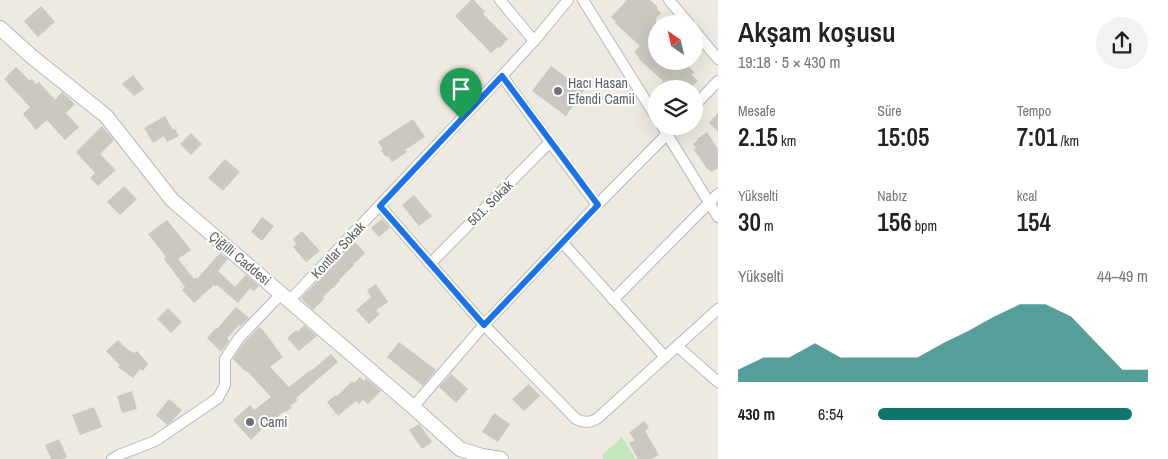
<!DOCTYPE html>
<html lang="tr">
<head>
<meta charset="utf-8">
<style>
	:root { --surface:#fff; --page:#f2f2f2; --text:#222; --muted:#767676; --accent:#0f766e }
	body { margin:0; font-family:"Archivo Narrow",sans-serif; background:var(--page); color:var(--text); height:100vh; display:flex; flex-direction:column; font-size:19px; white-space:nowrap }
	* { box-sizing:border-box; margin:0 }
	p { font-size:16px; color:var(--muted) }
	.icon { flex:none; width:28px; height:28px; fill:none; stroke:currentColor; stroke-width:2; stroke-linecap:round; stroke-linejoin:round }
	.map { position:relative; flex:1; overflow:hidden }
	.details { display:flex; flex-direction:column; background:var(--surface); width:450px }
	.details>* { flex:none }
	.needle { width:32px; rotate:326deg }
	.tools { position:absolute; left:648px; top:15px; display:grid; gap:10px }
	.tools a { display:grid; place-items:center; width:55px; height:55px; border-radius:50%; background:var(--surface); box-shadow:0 5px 20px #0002; font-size:25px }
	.pin { position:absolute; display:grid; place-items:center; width:42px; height:42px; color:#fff; margin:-51px -21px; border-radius:50% 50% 50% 0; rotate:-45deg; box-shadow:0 0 5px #0007 }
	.pin .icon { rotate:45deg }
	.round { display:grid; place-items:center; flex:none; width:52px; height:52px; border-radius:26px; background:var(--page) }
	.overview { display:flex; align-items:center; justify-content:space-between; height:85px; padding:0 20px }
	h1 { font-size:28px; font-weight:600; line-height:38px }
	.metrics { display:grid; grid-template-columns:repeat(3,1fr); gap:8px; height:85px; padding:5px 20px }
	.metrics div { display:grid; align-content:center }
	.metrics b { font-size:25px; font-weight:600 }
	.metrics small { font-size:14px; font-weight:400 }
	.metrics p { font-size:14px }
	.chart { height:140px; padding:10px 20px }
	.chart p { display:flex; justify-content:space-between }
	.chart svg { width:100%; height:90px; margin-top:5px; fill:var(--accent); opacity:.7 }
	ul { padding:0 20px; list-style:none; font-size:16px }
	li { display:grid; grid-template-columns:80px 60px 1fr; align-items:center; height:38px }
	li i { height:12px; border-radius:6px; background:var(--accent) }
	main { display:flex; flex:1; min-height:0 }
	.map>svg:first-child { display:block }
	.green { fill:#c2e7bd }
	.building { fill:#cbc7c1 }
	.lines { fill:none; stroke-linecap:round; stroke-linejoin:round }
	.minor-casing { stroke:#b5b9bd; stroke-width:12 }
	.secondary-casing { stroke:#b4b8bd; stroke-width:16 }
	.minor { stroke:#fff; stroke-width:10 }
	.secondary { stroke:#fff; stroke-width:14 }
	.route-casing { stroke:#fff; stroke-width:10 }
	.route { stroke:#1a73e8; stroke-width:6 }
	.worship-dot { fill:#6b7280; stroke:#fff; stroke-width:2 }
	.labels { text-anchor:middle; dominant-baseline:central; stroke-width:4; stroke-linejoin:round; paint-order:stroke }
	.worship-label { font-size:14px; fill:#5b616d; stroke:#fff; text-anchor:start }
	.street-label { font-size:14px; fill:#5a6064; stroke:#fff }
</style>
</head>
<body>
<main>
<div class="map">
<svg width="718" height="459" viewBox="0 0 718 459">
	<rect width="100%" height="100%" fill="#eeeae2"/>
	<path class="green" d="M 622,437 L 636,459 L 603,459 L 602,455 Z"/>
	<g class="building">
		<path d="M 471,0 L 474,0 L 485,12 L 483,14 L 508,39 L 500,48 L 498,47 L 491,53 L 455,16 Z"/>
		<path d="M 627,0 L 650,0 L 658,7 L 657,9 L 661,13 L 656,18 L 656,61 L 683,61 L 694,72 L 692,75 L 698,81 L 690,89 L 656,89 L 663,81 L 638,58 L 639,57 L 634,52 L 640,46 L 615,23 L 616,21 L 611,17 Z"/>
		<path d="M 41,6 L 55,22 L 38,37 L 24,21 Z"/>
		<path d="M 551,66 L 584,90 L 566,116 L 532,91 Z"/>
		<path d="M 16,67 L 30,81 L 32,79 L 36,84 L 39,82 L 55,100 L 62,92 L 75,104 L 66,113 L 79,127 L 65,140 L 47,120 L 36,130 L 23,114 L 30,107 L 4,79 Z"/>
		<path d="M 133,75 L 144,89 L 134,96 L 122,84 Z"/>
		<path d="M 718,113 L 718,132 L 709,123 Z"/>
		<path d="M 165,116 L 173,130 L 175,129 L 179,136 L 167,142 L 164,136 L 153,143 L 144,128 Z"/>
		<path d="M 413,119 L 425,137 L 405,150 L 407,152 L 392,162 L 388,156 L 386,157 L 381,151 L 383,149 L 378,142 Z"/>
		<path d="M 102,126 L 114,140 L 100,154 L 116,170 L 98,186 L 90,178 L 95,173 L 76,152 Z"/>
		<path d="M 707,132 L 718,149 L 718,168 L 711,172 L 709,169 L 708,170 L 694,150 L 696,148 L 693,144 L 698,140 L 697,139 Z"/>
		<path d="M 191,133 L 202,144 L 191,155 L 180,144 Z"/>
		<path d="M 225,159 L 240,172 L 223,191 L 208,178 Z"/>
		<path d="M 124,186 L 137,199 L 120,215 L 107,202 Z"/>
		<path d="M 414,195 L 432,216 L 419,226 L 402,205 Z"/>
		<path d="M 262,217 L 274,226 L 262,241 L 251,232 Z"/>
		<path d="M 382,219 L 390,228 L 379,237 L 371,228 Z"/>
		<path d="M 167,220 L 191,250 L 178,259 L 194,279 L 196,277 L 197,279 L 220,253 L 228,259 L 218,271 L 235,287 L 246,275 L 259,286 L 254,291 L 250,288 L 238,303 L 217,285 L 216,287 L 214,285 L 194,303 L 182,290 L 185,287 L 164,259 L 166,257 L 148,234 Z"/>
		<path d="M 302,231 L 320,251 L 306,262 L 293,247 L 296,244 L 293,239 Z"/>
		<path d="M 355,242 L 365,253 L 354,264 L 354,265 L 339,280 L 340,281 L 323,297 L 324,299 L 313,310 L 301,298 Z"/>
		<path d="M 376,284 L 388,302 L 376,310 L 380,314 L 369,324 L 356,310 L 371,297 L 367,290 Z"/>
		<path d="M 236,307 L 249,318 L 241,326 L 239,325 L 227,338 L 229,341 L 221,352 L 207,338 L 216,328 L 217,329 Z"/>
		<path d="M 168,308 L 182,322 L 171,333 L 157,319 Z"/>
		<path d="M 304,325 L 317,336 L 299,351 L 287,338 L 296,330 L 298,332 Z"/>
		<path d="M 259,327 L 263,330 L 283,357 L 270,367 L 289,387 L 310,370 L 311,371 L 331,354 L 338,362 L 296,398 L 297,401 L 290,406 L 292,408 L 286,412 L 285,411 L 266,425 L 251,440 L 233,420 L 250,405 L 254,410 L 271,397 L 247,371 L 246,372 L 233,359 L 243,344 Z"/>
		<path d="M 118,340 L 126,348 L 134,353 L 137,351 L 148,364 L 143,371 L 140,369 L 133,378 L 118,367 L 120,365 L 106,351 Z"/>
		<path d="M 399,342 L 436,370 L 423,386 L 387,357 Z"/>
		<path d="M 451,374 L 468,389 L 456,403 L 439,387 Z"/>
		<path d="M 360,377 L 364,381 L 366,378 L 381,391 L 368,404 L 363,400 L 359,404 L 356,401 L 338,416 L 327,402 L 336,395 L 337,396 L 352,381 L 354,383 Z"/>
		<path d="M 529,384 L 540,396 L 524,411 L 512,399 Z"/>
		<path d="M 132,391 L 137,409 L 122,413 L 117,396 Z"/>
		<path d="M 169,399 L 182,410 L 172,421 L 167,425 L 156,415 Z"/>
		<path d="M 94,407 L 102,427 L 80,435 L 72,415 Z"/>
		<path d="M 494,413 L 510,424 L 498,442 L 482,432 Z"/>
		<path d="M 644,421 L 649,427 L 645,431 L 659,455 L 651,459 L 638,459 L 629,443 L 635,440 L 629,433 Z"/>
		<path d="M 419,424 L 432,442 L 422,449 L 409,430 Z"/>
		<path d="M 59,439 L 67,457 L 63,459 L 51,459 L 45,445 Z"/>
	</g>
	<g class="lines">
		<defs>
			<g id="minor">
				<path d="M 500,0 L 534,41"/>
				<path d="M 583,0 L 656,117"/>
				<path d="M 669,0 L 689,24"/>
				<path d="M 694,30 L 718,59"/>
				<path d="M 502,76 L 550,142 L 597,205"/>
				<path d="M 694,106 L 718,81"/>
				<path d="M 662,126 L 718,217"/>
				<path d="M 380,206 L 484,325 L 576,419 C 584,423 592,423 599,417 L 718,309"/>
				<path d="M 562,242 L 665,357"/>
				<path d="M 430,264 L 550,142"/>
				<path d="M 290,300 L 502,76 L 534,41 L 568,0"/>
				<path d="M 613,300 L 718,194"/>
				<path d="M 677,346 L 718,382"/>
				<path d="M 413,407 L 484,325 L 597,205 L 675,126"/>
				<path d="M 112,459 L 119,455 L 155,441 L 218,398 L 225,385 L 225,359 L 239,338 L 282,293"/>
			</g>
			<path id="secondary" d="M 0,28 L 31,56 L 106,116 L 172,200 L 413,407 L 460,449 L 482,456 L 501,459"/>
		</defs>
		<use href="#minor" class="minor-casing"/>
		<use href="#secondary" class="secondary-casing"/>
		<use href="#minor" class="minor"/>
		<use href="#secondary" class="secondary"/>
	</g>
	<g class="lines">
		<defs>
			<path id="route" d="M 502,76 L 598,205 L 484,325 L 380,206 Z"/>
		</defs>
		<use href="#route" class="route-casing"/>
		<use href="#route" class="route"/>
	</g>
	<g class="worship-dot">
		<circle cx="558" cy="91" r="5"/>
		<circle cx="250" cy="422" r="5"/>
	</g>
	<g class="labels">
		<g class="worship-label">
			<text x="568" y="83">Hacı Hasan<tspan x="568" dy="16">Efendi Camii</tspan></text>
			<text x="260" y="422">Cami</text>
		</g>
		<g class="street-label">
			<text transform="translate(490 203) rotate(-45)">501. Sokak</text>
			<text transform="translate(338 250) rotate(-47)">Kontlar Sokak</text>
			<text transform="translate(240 258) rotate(40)">Çiğilli Caddesi</text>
		</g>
	</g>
</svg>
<div class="tools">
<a><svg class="needle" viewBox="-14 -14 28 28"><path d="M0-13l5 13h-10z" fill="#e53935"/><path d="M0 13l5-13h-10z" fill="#767676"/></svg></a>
<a><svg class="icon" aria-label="layers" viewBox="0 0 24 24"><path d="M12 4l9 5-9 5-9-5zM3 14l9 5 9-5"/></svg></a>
</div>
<div class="pin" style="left:461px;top:119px;background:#1e9e55"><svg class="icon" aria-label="arrive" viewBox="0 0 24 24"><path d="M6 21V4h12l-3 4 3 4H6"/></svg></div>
</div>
<section class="details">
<div class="overview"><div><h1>Akşam koşusu</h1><p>19:18 · 5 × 430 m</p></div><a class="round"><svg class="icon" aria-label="share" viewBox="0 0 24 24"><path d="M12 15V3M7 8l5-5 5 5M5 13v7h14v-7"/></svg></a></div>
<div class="metrics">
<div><p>Mesafe</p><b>2.15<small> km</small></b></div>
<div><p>Süre</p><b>15:05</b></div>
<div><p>Tempo</p><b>7:01<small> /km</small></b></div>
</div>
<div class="metrics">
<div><p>Yükselti</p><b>30<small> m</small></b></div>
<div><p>Nabız</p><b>156<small> bpm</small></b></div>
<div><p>kcal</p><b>154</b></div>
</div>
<div class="chart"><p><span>Yükselti</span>44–49 m</p>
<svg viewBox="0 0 160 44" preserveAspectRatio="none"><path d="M0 44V38L10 32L20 32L30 25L40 32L50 32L60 32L70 32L80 25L90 19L100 12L110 6L120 6L130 12L140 25L150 38L160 38V44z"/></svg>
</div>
<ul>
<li><b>430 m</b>6:54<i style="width:94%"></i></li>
</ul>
</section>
</main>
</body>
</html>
